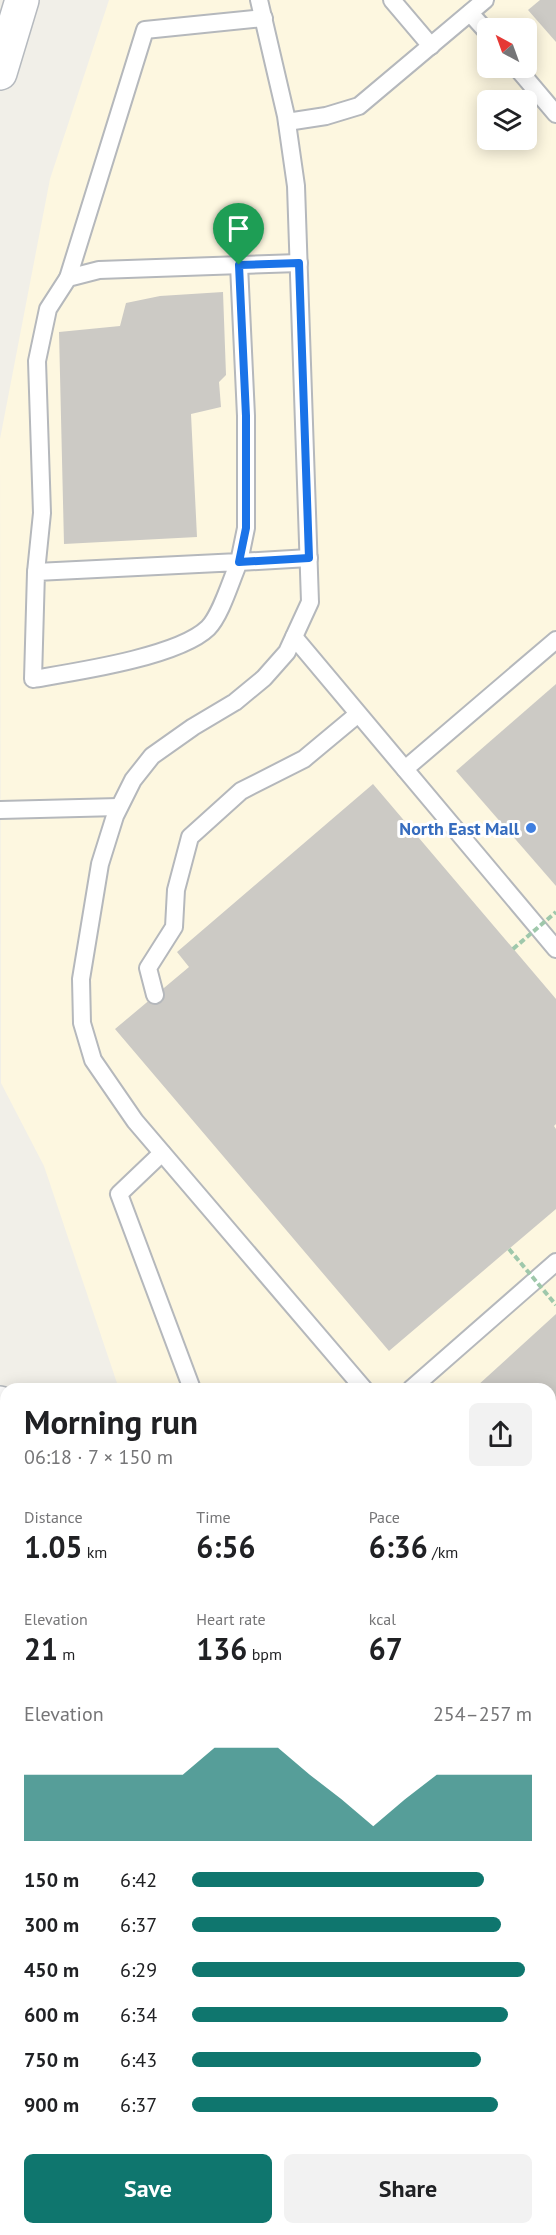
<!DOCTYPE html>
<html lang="en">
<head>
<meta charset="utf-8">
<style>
	:root { --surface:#fff; --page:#f2f2f2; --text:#202124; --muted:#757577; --accent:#0f766e }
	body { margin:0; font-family:"PT Sans",sans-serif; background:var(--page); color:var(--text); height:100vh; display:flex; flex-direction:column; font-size:22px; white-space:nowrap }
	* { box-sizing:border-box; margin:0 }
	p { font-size:20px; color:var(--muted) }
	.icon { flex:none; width:33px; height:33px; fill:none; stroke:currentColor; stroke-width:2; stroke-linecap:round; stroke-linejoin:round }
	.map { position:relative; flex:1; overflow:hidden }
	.drawer { position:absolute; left:0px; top:1383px; width:556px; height:852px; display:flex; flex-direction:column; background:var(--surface); border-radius:18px 18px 0 0; box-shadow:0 3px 15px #0003 }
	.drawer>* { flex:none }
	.needle { width:39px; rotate:319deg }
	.buttons { position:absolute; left:477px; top:18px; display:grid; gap:12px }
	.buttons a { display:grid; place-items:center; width:60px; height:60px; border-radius:9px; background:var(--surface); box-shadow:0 3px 15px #0003; font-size:30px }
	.pin { position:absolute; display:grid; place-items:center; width:51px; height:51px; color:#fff; margin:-62px -26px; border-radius:50% 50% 50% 0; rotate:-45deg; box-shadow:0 0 6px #0007 }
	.pin .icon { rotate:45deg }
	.round { display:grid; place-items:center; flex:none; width:63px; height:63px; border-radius:9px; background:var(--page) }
	.headline { display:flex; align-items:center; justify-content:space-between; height:102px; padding:0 24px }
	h1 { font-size:33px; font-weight:800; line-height:45px }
	.stats { display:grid; grid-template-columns:repeat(3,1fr); gap:9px; height:102px; padding:6px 24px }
	.stats div { display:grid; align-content:center }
	.stats b { font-size:30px; font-weight:800 }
	.stats small { font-size:16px; font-weight:400 }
	.stats p { font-size:16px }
	.chart { height:168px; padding:12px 24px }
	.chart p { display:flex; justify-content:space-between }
	.chart svg { width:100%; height:108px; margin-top:6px; fill:var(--accent); opacity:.7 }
	.action { display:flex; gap:12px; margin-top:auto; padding:12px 24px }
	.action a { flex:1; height:69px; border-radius:9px; background:var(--accent); color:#fff; font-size:24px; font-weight:800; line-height:69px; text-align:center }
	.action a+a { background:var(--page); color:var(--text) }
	ul { padding:0 24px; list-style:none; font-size:20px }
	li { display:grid; grid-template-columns:96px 72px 1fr; align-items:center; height:45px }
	li i { height:15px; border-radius:8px; background:var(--accent) }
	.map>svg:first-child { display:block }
	.commercial { fill:#fdf7e0; fill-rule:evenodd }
	.building { fill:#cccac5 }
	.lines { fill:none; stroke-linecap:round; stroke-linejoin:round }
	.lane-casing { stroke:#b5b8bc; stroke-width:20 }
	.secondary-casing { stroke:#b6babf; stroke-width:36 }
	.highway-casing { stroke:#f3aa05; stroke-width:36 }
	.lane { stroke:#fff; stroke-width:16 }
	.secondary { stroke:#fff; stroke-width:33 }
	.highway { stroke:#fbe295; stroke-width:33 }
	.path-bridge { stroke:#9fc8ab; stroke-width:4; stroke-dasharray:6 3; stroke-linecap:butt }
	.route-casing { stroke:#fff; stroke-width:12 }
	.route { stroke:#1a73e8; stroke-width:8 }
	.shop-dot { fill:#3f7fe0; stroke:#fff; stroke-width:2 }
	.labels { text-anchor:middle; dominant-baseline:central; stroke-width:6; stroke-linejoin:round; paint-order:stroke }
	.shop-label { font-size:18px; font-weight:bold; fill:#366cbe; stroke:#fff; text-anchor:end }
</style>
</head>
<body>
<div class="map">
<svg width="556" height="2235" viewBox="0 0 556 2235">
	<rect width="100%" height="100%" fill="#f1efe8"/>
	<path class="commercial" d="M 109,0 L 556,0 L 556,2235 L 419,2235 L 417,2229 L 550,2229 L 550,1389 L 119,1389 L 44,1166 L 1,1083 L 0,439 L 50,179 ZM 488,28 L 526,28 L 526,68 L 488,68 ZM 488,100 L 526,100 L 526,140 L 488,140 Z"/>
	<g class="building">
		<path d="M 540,0 L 556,0 L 556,42 L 528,10 Z"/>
		<path d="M 223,292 L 226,375 L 219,382 L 221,407 L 191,414 L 197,537 L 64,544 L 59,332 L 120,326 L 126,303 L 160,296 Z"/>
		<path d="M 556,684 L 556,886 L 456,771 Z"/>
		<path d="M 373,784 L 556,999 L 556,1124 L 554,1126 L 556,1129 L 556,1209 L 389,1351 L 115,1029 L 189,967 L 177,952 Z"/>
		<path d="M 556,1314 L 556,1546 L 550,1539 L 550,1389 L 480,1389 L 477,1386 Z"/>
	</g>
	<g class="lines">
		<defs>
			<g id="lane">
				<path d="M 259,0 L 286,116 L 296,186 L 310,602 L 287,652 L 264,678 L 235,702 L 193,727 L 152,756 L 133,780 L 115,816 L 100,864 L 81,979 L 82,1023 L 93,1060 L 135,1121 L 364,1389"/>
				<path d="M 392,0 L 431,46"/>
				<path d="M 470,13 L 488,33"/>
				<path d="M 517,68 L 556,114"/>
				<path d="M 287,122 L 326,116 L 359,106 L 485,0"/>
				<path d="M 239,265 L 246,416 L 246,528 L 239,562 L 36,572 L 33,679 C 74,672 178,657 208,628 C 221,615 231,580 239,562 L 309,558"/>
				<path d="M 68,278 L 145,30 L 264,18"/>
				<path d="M 36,572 L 42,513 L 37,361 L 48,309 L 68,278 L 99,270 L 299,263"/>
				<path d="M 294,637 L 556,949"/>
				<path d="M 405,769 L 556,640"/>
				<path d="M 0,810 L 119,807"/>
				<path d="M 155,995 L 148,968 L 174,927 L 176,890 L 190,837 L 241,791 L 304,759 L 358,714"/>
				<path d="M 162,1153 L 119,1194 L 192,1389"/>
				<path d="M 411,1389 L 556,1262"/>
				<path d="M 550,1611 L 556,1617"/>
				<path d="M 491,2229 L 493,2235"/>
			</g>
			<g id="secondary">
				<path d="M 0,73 L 22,0"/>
				<path d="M 0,1403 L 6,1426"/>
				<path d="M 295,2229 L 298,2235"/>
			</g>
			<g id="highway">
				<path d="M 0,1993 L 6,2006"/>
				<path d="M 112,2229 L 115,2235"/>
			</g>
		</defs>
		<use href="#lane" class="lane-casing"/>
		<use href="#secondary" class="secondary-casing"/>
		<use href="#highway" class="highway-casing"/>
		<use href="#lane" class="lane"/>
		<use href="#secondary" class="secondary"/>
		<use href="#highway" class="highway"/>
		<g class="path-bridge">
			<path d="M 513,949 L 556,912"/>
			<path d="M 509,1249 L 556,1305"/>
		</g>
	</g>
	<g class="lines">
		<defs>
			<path id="route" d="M 299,263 L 309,558 L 239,562 L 246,528 L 246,416 L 239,265 Z"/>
		</defs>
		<use href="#route" class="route-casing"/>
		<use href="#route" class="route"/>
	</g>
	<circle class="shop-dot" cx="531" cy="828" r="6"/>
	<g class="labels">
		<g class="shop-label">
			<text x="519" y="828">North East Mall</text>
		</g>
	</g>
</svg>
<div class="buttons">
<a><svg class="needle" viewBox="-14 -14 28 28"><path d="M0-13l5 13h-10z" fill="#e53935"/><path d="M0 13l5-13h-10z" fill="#757577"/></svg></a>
<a><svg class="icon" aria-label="layers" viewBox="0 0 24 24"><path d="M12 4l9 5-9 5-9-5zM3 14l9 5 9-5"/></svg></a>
</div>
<div class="pin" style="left:239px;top:265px;background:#1e9e55"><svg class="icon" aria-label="arrive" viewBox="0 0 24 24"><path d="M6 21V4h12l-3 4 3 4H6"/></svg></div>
<section class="drawer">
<div class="headline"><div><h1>Morning run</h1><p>06:18 · 7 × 150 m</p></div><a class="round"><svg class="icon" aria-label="share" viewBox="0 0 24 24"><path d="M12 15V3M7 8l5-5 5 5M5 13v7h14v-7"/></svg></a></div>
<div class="stats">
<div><p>Distance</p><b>1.05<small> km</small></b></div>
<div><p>Time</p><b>6:56</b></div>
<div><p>Pace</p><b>6:36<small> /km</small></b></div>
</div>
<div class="stats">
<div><p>Elevation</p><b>21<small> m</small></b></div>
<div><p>Heart rate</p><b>136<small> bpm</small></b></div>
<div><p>kcal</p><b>67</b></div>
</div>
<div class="chart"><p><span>Elevation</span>254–257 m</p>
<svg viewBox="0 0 160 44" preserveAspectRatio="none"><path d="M0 44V17L10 17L20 17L30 17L40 17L50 17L60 6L70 6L80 6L90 17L100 27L110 38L120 27L130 17L140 17L150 17L160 17V44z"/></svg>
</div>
<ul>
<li><b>150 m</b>6:42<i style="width:86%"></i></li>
<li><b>300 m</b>6:37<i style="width:91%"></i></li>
<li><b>450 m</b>6:29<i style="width:98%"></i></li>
<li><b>600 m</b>6:34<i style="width:93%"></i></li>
<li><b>750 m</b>6:43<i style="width:85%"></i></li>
<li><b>900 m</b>6:37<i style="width:90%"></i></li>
</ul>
<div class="action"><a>Save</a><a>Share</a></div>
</section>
</div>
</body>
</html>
